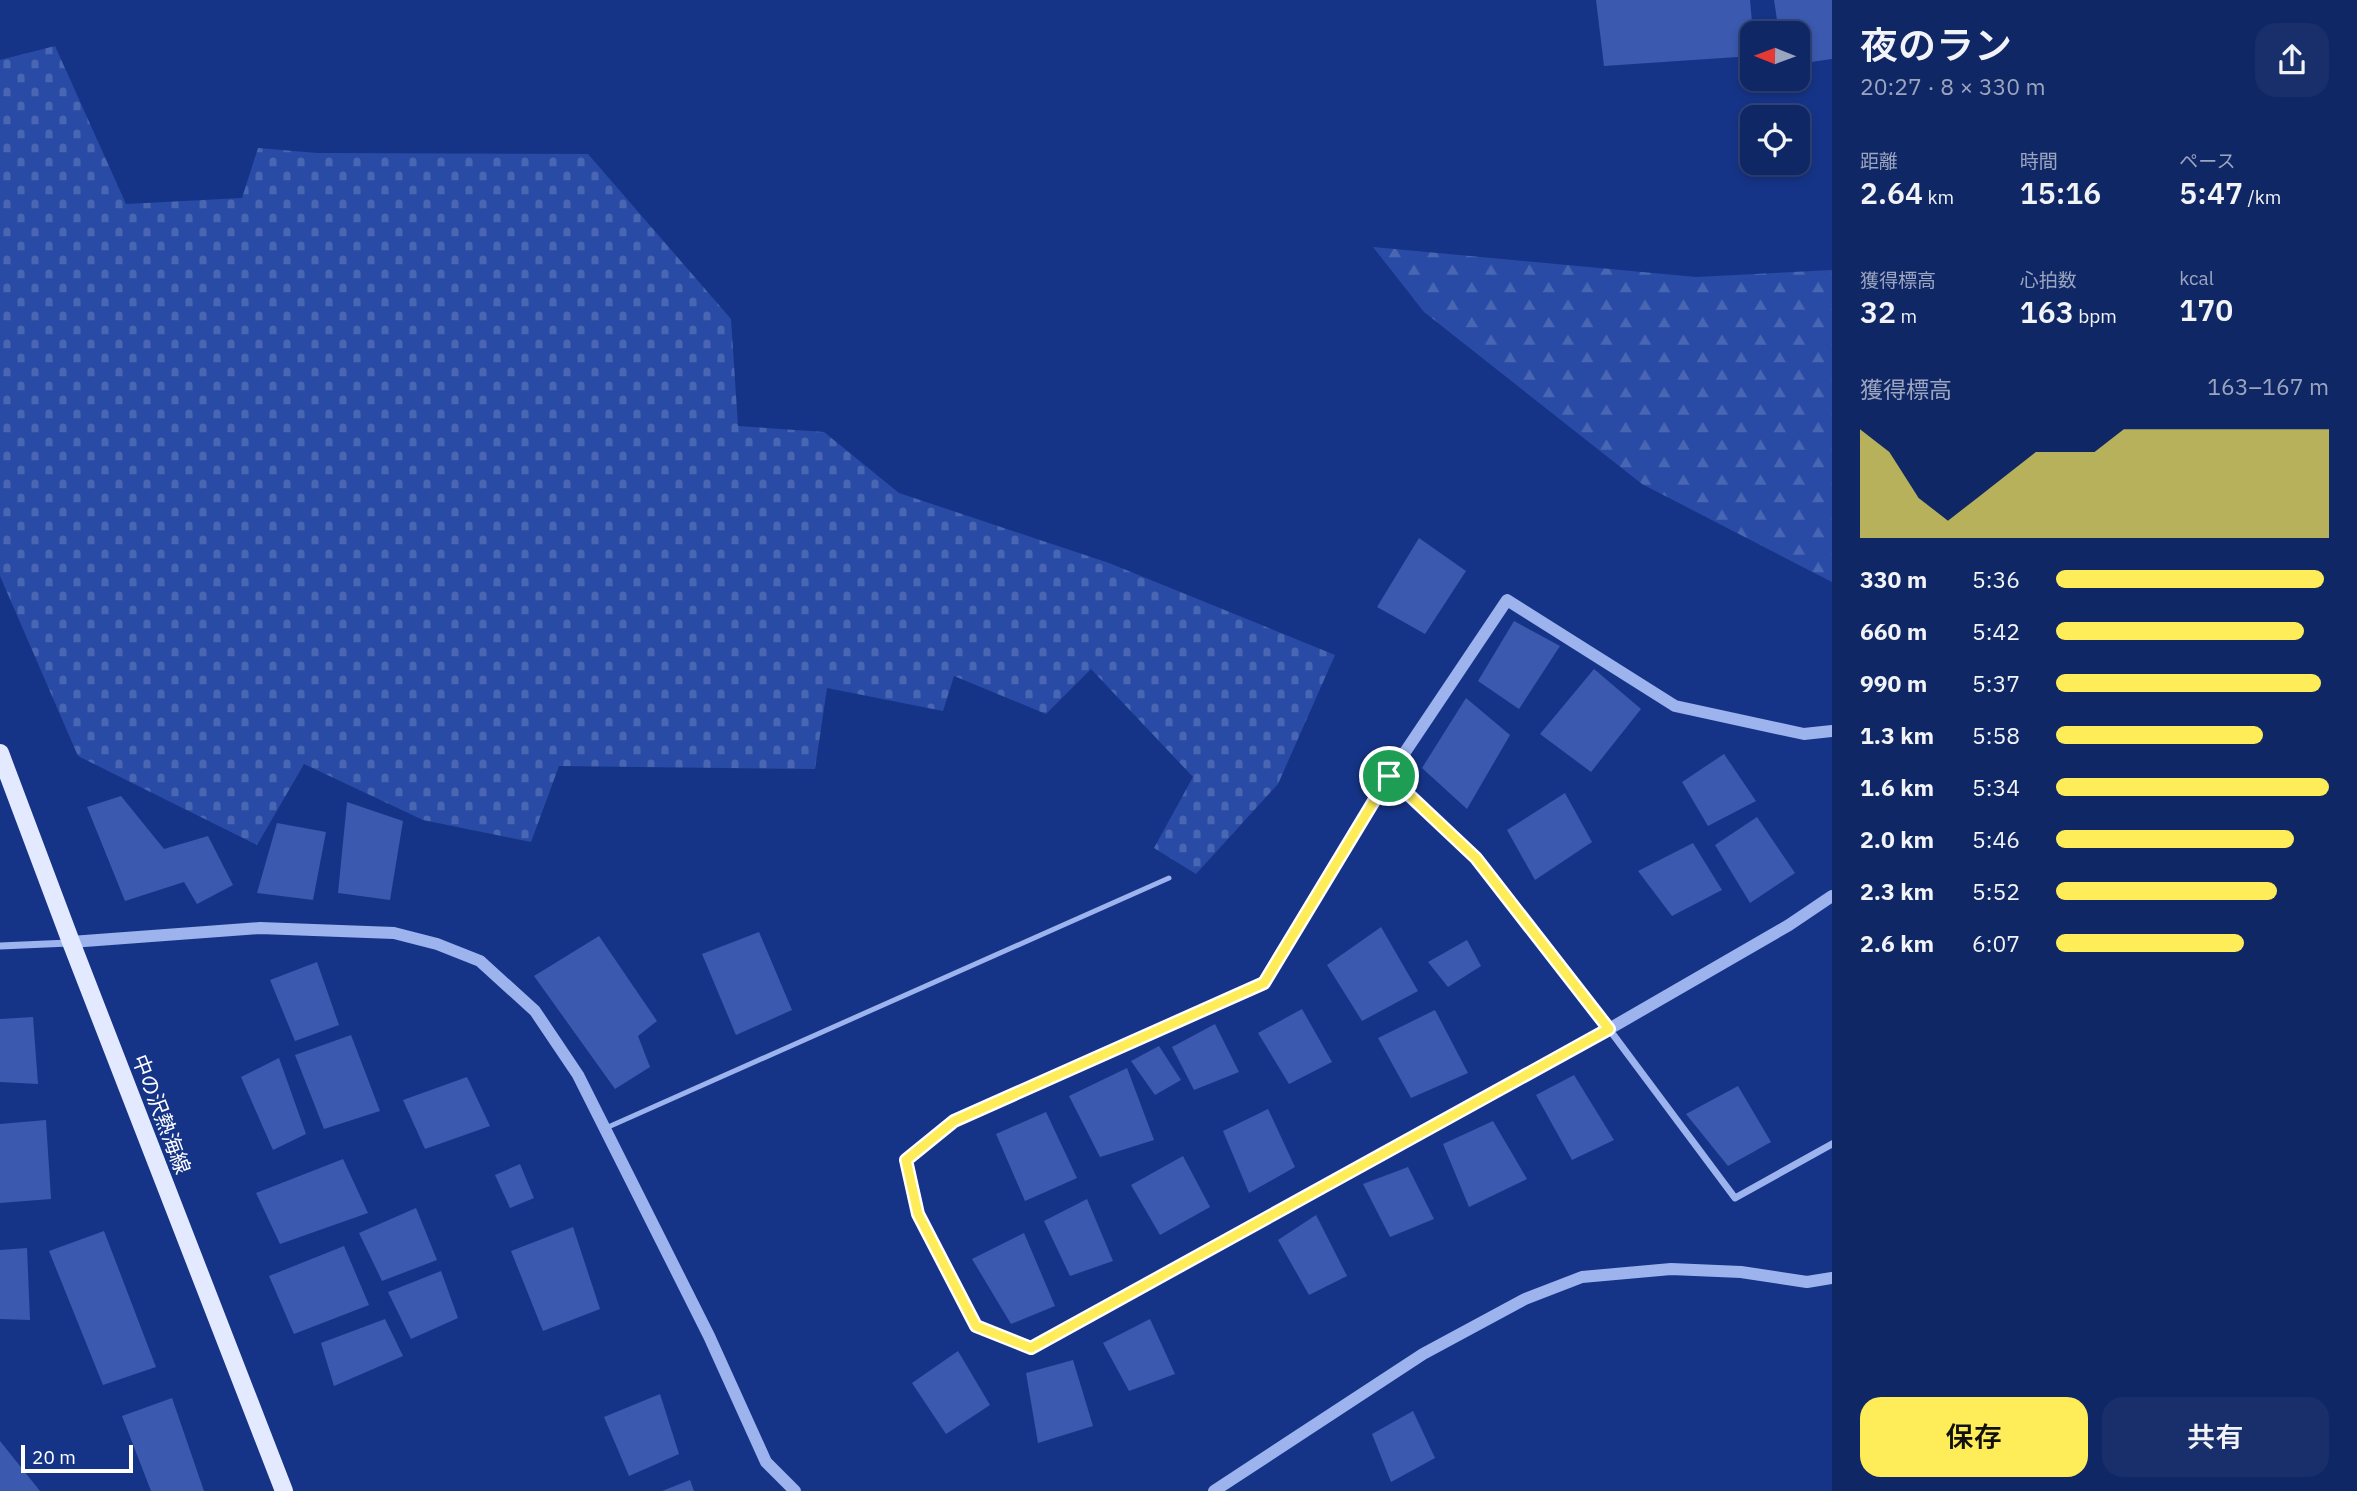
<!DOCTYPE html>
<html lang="ja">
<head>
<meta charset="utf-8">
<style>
	:root { --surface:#102765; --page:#192f6b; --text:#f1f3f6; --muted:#9ca5bf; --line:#304479; --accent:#ffec59 }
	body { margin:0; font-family:"IBM Plex Sans","Noto Sans JP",sans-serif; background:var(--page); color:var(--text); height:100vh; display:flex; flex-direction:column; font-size:26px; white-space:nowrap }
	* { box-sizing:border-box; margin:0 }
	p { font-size:23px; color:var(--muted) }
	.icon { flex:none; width:38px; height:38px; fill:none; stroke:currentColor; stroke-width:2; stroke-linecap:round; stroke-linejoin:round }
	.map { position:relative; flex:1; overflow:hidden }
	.panel { display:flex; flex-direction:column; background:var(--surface); width:525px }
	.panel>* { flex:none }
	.needle { width:46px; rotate:271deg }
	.controls { position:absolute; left:1740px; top:21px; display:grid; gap:14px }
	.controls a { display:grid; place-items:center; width:70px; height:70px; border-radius:14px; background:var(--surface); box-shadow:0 4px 10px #0003,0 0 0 2px var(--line); font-size:35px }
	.scale { position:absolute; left:21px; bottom:18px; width:112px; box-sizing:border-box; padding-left:7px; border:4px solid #fff; border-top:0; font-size:19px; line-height:24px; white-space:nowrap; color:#fff; -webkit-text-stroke:5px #163487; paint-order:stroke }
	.pin { position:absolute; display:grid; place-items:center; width:60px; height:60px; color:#fff; margin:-30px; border:4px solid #fff; border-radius:50%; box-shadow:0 2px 7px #0007 }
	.round { display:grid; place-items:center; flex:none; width:74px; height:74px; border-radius:21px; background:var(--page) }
	.headline { display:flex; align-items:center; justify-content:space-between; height:119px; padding:0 28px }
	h1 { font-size:38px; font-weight:600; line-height:52px }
	.metrics { display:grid; grid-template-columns:repeat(3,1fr); gap:10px; height:119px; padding:7px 28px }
	.metrics div { display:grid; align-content:center }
	.metrics b { font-size:30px; font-weight:600 }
	.metrics small { font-size:19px; font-weight:400 }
	.metrics p { font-size:19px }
	.chart { height:196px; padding:14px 28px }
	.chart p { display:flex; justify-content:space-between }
	.chart svg { width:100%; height:126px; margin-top:7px; fill:var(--accent); opacity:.7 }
	.primary-button { display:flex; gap:14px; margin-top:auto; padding:14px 28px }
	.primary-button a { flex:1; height:80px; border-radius:21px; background:var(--accent); color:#111; font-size:28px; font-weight:600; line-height:80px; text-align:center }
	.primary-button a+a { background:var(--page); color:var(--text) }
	ul { padding:0 28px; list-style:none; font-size:23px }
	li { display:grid; grid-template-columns:112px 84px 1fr; align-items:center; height:52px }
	li i { height:18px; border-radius:9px; background:var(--accent) }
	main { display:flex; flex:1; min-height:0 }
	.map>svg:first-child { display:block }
	.forest { fill:url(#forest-firs) }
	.cemetery { fill:url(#cemetery-stones) }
	.building { fill:#3a59af }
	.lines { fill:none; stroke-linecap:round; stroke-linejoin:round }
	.service { stroke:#9cb3ee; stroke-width:5 }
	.minor { stroke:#9cb3ee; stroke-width:7 }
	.tertiary { stroke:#9cb3ee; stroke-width:12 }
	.primary { stroke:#e3e9ff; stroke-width:18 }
	.route-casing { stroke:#fff; stroke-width:14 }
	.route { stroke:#ffec59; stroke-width:9 }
	.labels { text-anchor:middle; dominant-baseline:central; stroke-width:7; stroke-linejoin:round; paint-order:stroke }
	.street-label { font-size:21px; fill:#fff; stroke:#163487 }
</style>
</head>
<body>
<main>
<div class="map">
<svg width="1832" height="1491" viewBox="0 0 1832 1491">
	<defs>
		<pattern id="forest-firs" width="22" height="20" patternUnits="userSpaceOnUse" patternTransform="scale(1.75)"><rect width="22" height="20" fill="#294ba6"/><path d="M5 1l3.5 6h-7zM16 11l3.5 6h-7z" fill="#4966b3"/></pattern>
		<pattern id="cemetery-stones" width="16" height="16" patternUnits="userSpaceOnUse" patternTransform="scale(1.75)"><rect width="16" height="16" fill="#294ba6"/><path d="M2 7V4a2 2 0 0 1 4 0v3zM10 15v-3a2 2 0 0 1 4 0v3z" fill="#4966b3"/></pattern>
	</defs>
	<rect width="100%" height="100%" fill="#163487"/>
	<path class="forest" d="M 1373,247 L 1696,277 L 1832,270 L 1832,582 L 1642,484 L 1424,312 Z"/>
	<path class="cemetery" d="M 55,46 L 126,204 L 242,198 L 258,148 L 317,153 L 588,154 L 731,319 L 738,426 L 824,432 L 899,493 L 1109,563 L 1335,655 L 1278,784 L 1196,874 L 1154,848 L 1193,777 L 1091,669 L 1046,714 L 954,676 L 943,711 L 827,688 L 815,769 L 559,766 L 531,842 L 423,820 L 304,764 L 257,845 L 78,756 L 0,576 L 0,60 Z"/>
	<g class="building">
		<path d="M 1596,0 L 1750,0 L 1753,33 L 1752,56 L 1604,66 Z"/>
		<path d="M 1774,0 L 1832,0 L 1832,59 L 1797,64 L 1797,33 L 1779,33 Z"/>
		<path d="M 1419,538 L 1466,571 L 1425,634 L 1377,607 Z"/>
		<path d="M 1514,621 L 1560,646 L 1519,709 L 1478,681 Z"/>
		<path d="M 1594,669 L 1641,709 L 1591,772 L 1540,734 Z"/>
		<path d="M 1466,698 L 1510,735 L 1467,809 L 1422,768 Z"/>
		<path d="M 1724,754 L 1756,801 L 1708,826 L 1682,782 Z"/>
		<path d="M 1565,793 L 1592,842 L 1535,880 L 1507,830 Z"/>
		<path d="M 121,796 L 164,849 L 208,836 L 233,885 L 197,904 L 184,882 L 125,901 L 87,807 Z"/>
		<path d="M 347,802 L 403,821 L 390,900 L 338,893 Z"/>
		<path d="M 1757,817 L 1795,873 L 1750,903 L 1715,845 Z"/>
		<path d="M 277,823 L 326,832 L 313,900 L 257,893 Z"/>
		<path d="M 1693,843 L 1722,890 L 1672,916 L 1638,871 Z"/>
		<path d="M 1381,927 L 1418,991 L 1362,1021 L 1327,965 Z"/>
		<path d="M 759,932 L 792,1010 L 736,1035 L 702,954 Z"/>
		<path d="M 599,936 L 657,1021 L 638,1036 L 650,1067 L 615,1089 L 534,976 Z"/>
		<path d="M 1467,940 L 1481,966 L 1448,987 L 1428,962 Z"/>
		<path d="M 317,962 L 339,1025 L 295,1041 L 270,980 Z"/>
		<path d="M 1302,1009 L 1332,1062 L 1289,1084 L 1258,1033 Z"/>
		<path d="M 1435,1010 L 1468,1073 L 1411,1098 L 1378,1038 Z"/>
		<path d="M 33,1017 L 38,1084 L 0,1082 L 0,1019 Z"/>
		<path d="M 1215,1024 L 1239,1072 L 1194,1090 L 1172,1047 Z"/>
		<path d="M 351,1035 L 380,1111 L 324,1129 L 295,1055 Z"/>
		<path d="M 1159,1046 L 1181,1080 L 1155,1095 L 1131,1061 Z"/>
		<path d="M 279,1058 L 306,1134 L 273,1150 L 241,1077 Z"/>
		<path d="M 1127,1068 L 1154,1140 L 1100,1157 L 1069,1096 Z"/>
		<path d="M 1574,1075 L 1614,1140 L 1572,1160 L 1536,1095 Z"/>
		<path d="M 467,1077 L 490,1126 L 425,1149 L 403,1100 Z"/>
		<path d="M 1738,1086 L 1771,1142 L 1728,1166 L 1686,1114 Z"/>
		<path d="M 1268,1109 L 1295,1167 L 1249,1193 L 1223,1131 Z"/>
		<path d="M 1046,1112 L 1077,1178 L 1025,1201 L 996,1134 Z"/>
		<path d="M 46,1120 L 51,1199 L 0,1203 L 0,1124 Z"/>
		<path d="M 1493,1121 L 1527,1179 L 1469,1207 L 1443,1144 Z"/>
		<path d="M 1183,1156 L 1210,1207 L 1160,1235 L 1131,1185 Z"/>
		<path d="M 343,1159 L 368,1213 L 280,1244 L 256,1193 Z"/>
		<path d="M 520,1164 L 534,1198 L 510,1208 L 495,1175 Z"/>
		<path d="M 1408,1167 L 1434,1219 L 1390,1237 L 1363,1184 Z"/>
		<path d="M 1087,1199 L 1113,1261 L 1070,1276 L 1044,1221 Z"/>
		<path d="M 416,1208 L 437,1260 L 382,1281 L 359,1233 Z"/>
		<path d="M 1316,1215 L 1347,1276 L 1309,1295 L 1278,1240 Z"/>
		<path d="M 573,1227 L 600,1309 L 543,1331 L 511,1251 Z"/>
		<path d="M 104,1231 L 156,1367 L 103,1385 L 49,1251 Z"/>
		<path d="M 1024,1233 L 1055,1306 L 1011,1324 L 972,1259 Z"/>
		<path d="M 344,1246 L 369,1305 L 294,1334 L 269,1276 Z"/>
		<path d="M 27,1248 L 30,1320 L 0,1319 L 0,1250 Z"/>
		<path d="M 441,1271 L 458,1318 L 411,1339 L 388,1292 Z"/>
		<path d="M 385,1319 L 403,1356 L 334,1386 L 321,1343 Z"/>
		<path d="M 1150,1319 L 1175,1374 L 1129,1391 L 1103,1343 Z"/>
		<path d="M 958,1351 L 990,1405 L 946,1434 L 912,1383 Z"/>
		<path d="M 1073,1360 L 1093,1426 L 1038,1443 L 1026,1373 Z"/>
		<path d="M 660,1394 L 679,1454 L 629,1476 L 604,1417 Z"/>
		<path d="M 172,1398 L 204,1491 L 151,1491 L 122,1416 Z"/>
		<path d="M 1413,1411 L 1435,1458 L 1391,1482 L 1372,1434 Z"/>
		<path d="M 0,1441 L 40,1491 L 0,1491 Z"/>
		<path d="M 690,1480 L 694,1491 L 662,1491 Z"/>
	</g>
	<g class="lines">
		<path class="service" d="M 606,1128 L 1169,878"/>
		<g class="minor">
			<path d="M 1389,776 L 1476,858 L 1609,1029 L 1735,1198 L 1832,1144"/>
			<path d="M 0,946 L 69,943"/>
		</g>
		<g class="tertiary">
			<path d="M 1832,731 L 1804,734 L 1675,706 L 1507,600 L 1389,776 L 1263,983 L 954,1121 L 906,1160 L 918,1214 L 976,1326 L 1032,1348 L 1609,1029 L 1789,925 L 1832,896"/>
			<path d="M 71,942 L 260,928 L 394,933 L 437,944 L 480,961 L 535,1011 L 578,1075 L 709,1336 L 766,1462 L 795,1491"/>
			<path d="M 1214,1491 L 1423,1354 L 1525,1299 L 1582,1277 L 1671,1269 L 1741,1272 L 1807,1282 L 1832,1278"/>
		</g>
		<path class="primary" d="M 0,753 L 71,942 L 284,1491"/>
	</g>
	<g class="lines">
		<defs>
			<path id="route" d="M 1389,776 L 1476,858 L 1609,1029 L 1031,1348 L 976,1326 L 918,1214 L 906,1160 L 954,1121 L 1264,983 Z"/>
		</defs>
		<use href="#route" class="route-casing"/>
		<use href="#route" class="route"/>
	</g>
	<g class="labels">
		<g class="street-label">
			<text transform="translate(162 1114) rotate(69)">中の沢熱海線</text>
		</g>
	</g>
</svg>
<div class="controls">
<a><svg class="needle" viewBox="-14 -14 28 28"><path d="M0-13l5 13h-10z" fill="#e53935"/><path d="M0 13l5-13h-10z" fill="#9ca5bf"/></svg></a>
<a><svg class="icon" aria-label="locate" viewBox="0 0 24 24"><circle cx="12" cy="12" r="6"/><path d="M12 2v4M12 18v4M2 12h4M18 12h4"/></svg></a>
</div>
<div class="scale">20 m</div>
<div class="pin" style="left:1389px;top:776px;background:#1e9e55"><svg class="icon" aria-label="arrive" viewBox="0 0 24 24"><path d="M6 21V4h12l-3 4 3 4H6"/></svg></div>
</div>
<section class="panel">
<div class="headline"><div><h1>夜のラン</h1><p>20:27 · 8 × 330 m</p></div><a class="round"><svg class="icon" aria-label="share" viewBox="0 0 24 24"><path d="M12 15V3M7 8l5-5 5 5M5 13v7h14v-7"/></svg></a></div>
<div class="metrics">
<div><p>距離</p><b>2.64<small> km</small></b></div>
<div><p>時間</p><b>15:16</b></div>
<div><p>ペース</p><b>5:47<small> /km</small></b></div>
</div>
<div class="metrics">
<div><p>獲得標高</p><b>32<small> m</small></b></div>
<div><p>心拍数</p><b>163<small> bpm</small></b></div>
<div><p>kcal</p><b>170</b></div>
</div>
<div class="chart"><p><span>獲得標高</span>163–167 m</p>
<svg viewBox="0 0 160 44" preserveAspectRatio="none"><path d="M0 44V6L10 14L20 30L30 38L40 30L50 22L60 14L70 14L80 14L90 6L100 6L110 6L120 6L130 6L140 6L150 6L160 6V44z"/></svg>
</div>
<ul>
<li><b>330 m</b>5:36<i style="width:98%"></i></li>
<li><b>660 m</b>5:42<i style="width:91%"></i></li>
<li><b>990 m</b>5:37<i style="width:97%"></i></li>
<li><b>1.3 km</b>5:58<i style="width:76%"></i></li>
<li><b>1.6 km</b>5:34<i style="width:100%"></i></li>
<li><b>2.0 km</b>5:46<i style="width:87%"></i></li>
<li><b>2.3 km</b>5:52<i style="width:81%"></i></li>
<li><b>2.6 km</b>6:07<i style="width:69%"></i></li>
</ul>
<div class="primary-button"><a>保存</a><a>共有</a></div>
</section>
</main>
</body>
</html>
